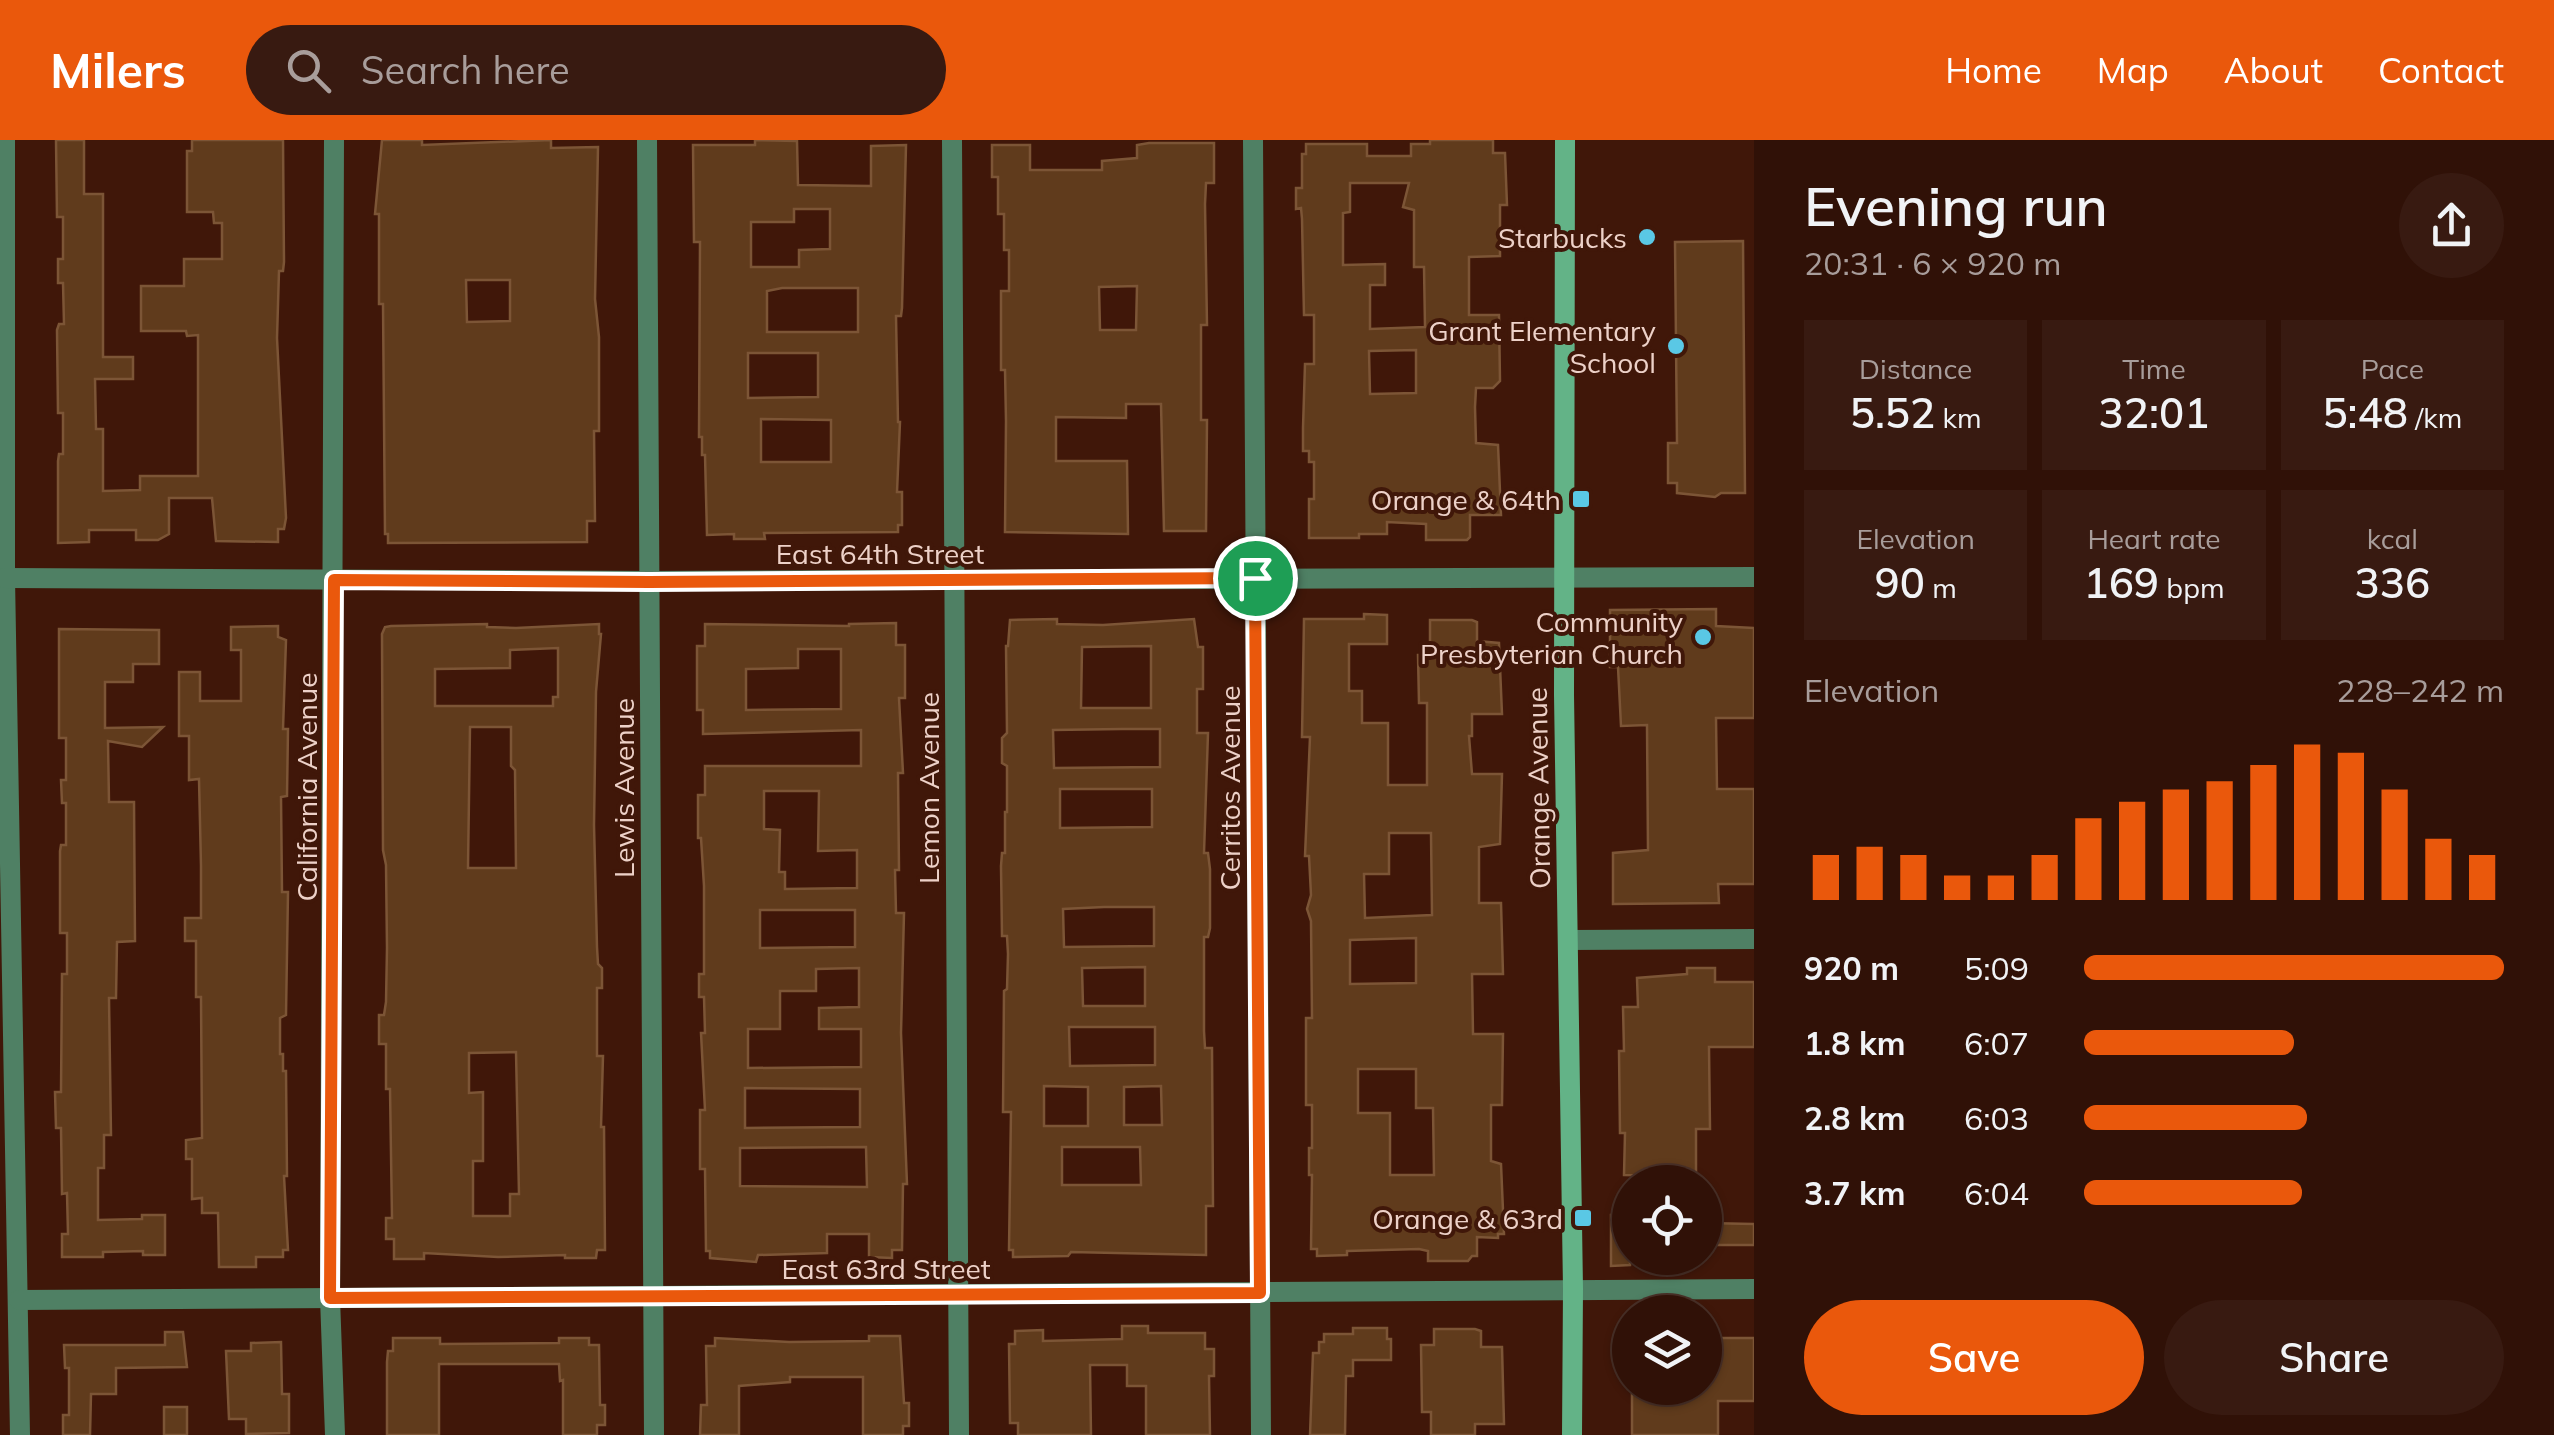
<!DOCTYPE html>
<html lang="en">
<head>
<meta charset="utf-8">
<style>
	:root { --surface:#301107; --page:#381a11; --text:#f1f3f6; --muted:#a89d9b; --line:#4b3128; --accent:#ea580c }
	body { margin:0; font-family:Mulish,sans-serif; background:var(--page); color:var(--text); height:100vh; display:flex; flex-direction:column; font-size:38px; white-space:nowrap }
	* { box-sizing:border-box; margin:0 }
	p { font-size:32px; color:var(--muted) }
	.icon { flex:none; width:55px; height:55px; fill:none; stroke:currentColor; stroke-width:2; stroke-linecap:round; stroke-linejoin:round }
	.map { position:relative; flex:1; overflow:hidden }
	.details { display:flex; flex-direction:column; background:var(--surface); width:800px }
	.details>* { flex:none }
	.controls { position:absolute; left:1612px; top:1025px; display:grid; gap:20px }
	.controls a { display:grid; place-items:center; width:110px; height:110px; border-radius:50%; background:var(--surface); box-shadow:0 2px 8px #0004,0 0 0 2px var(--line); font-size:50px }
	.pin { position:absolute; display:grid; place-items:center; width:85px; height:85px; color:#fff; margin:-42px; border:5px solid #fff; border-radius:50%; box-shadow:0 2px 10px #0007 }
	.round { display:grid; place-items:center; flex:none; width:105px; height:105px; border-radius:52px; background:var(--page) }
	.overview { display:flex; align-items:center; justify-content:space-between; height:170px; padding:0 50px }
	h1 { font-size:55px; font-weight:600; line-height:75px }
	.metrics { display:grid; grid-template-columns:repeat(3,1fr); gap:15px; height:170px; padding:10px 50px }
	.metrics div { display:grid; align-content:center; border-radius:0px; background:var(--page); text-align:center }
	.metrics b { font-size:42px; font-weight:600 }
	.metrics small { font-size:28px; font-weight:400 }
	.metrics p { font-size:28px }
	.chart { height:280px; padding:20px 50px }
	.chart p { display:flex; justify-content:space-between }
	.chart svg { width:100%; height:180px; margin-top:10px; stroke:var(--accent); stroke-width:6 }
	.cta { display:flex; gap:20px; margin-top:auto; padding:20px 50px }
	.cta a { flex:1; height:115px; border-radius:60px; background:var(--accent); color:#fff; font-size:40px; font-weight:600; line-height:115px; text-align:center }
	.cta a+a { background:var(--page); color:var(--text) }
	ul { padding:0 50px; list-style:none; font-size:32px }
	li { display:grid; grid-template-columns:160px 120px 1fr; align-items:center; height:75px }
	li i { height:25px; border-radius:12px; background:var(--accent) }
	header { display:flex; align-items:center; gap:60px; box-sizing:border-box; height:140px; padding:0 50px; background:var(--accent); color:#fff }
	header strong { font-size:48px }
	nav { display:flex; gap:55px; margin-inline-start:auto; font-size:35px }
	.search { width:700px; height:90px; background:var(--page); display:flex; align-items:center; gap:25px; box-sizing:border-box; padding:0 35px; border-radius:55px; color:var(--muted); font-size:38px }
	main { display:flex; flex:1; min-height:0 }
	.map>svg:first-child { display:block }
	.building { fill:#603b1c; stroke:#7c5536; stroke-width:2.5; fill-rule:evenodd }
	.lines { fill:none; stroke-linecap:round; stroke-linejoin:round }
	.street { stroke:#4f8064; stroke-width:20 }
	.secondary { stroke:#63b387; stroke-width:20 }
	.route-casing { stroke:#fff; stroke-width:20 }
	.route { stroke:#ea580c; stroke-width:12 }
	.poi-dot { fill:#5ac8e5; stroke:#401709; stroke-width:4 }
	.labels { text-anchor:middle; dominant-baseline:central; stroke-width:8; stroke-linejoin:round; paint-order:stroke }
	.poi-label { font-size:28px; fill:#edd1c8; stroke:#401709; text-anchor:end }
	.street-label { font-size:28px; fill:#edd1c8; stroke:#401709 }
</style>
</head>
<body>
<header>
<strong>Milers</strong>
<div class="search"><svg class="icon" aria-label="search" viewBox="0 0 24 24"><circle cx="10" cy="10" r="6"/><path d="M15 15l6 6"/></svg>Search here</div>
<nav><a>Home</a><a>Map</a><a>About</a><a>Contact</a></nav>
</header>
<main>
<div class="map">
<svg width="1754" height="1295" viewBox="0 0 1754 1295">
	<rect width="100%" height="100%" fill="#401709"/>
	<g class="building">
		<path d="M 56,0 L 84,0 L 84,54 L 103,54 L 103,217 L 133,217 L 133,239 L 95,239 L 96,289 L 103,289 L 103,351 L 140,350 L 140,336 L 198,336 L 198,195 L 187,196 L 186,191 L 141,191 L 141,146 L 184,146 L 184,119 L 222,119 L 222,83 L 214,83 L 213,72 L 187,72 L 187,11 L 192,11 L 192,0 L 283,0 L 284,122 L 283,131 L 279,131 L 277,198 L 286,378 L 284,389 L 278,389 L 278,402 L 216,401 L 212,358 L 169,358 L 169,394 L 158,400 L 136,400 L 136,390 L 89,390 L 89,402 L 58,403 L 58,321 L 59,314 L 63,314 L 63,273 L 58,273 L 57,190 L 59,184 L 64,184 L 63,143 L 58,143 L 58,119 L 63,119 L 63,77 L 57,77 Z"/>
		<path d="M 382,0 L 422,0 L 422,5 L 551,0 L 551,8 L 598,7 L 595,159 L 599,197 L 599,291 L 594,291 L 595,381 L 587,381 L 587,402 L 388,403 L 388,394 L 385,394 L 383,164 L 379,164 L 379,74 L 375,74 ZM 466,140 L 510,140 L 510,181 L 467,182 Z"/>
		<path d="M 755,0 L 797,1 L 798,45 L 871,46 L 871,6 L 906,5 L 902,168 L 901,176 L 896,176 L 898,282 L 900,282 L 897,352 L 902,352 L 902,385 L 898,385 L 898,392 L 764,393 L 765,399 L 734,399 L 734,394 L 707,395 L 705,315 L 702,315 L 702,297 L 699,297 L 700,102 L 694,102 L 693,5 L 755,5 ZM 794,69 L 830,69 L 830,109 L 799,110 L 799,127 L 751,127 L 751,82 L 794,82 ZM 782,148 L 858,148 L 858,192 L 767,192 L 767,151 ZM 748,213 L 818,213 L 818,257 L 748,258 ZM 761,279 L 831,280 L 831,322 L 761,322 Z"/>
		<path d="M 1430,0 L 1493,0 L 1493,13 L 1505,13 L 1507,65 L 1500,65 L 1500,116 L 1469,117 L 1469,175 L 1499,175 L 1500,241 L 1493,248 L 1476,248 L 1475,267 L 1476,303 L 1498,305 L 1501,375 L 1470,375 L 1470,397 L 1467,400 L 1426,400 L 1426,384 L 1387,382 L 1387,394 L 1359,394 L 1359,398 L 1309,398 L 1309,359 L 1314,359 L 1314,322 L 1309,322 L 1309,311 L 1303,311 L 1303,288 L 1305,224 L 1314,224 L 1314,175 L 1304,175 L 1302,79 L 1301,68 L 1296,69 L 1296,48 L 1302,48 L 1302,14 L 1306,14 L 1306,4 L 1367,4 L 1367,16 L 1411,16 L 1411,4 L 1430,4 ZM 1350,43 L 1409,43 L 1403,67 L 1414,70 L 1414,127 L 1424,127 L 1425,187 L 1370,189 L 1370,145 L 1385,145 L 1385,124 L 1343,125 L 1343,73 L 1350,72 ZM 1416,210 L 1416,253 L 1370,254 L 1369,211 Z"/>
		<path d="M 1149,3 L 1214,3 L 1214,43 L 1206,43 L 1205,64 L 1207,185 L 1201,185 L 1201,280 L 1207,280 L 1206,391 L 1164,391 L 1161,264 L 1126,264 L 1126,278 L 1056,277 L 1056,321 L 1127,321 L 1128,394 L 1005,392 L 1006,281 L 1005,230 L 1001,230 L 1001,151 L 1009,151 L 1009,110 L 1004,110 L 1004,74 L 998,74 L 998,37 L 992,37 L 992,5 L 1030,5 L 1030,30 L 1102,30 L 1102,21 L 1137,18 L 1137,5 ZM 1137,146 L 1136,190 L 1100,190 L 1099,147 Z"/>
		<path d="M 1743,101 L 1745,353 L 1721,353 L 1715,357 L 1677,353 L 1677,343 L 1668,343 L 1668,303 L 1677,303 L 1675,102 Z"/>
		<path d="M 1716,469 L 1716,486 L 1754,488 L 1754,578 L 1716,578 L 1717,649 L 1754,649 L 1754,744 L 1718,744 L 1719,763 L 1613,764 L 1613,713 L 1648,710 L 1647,585 L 1621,586 L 1618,527 L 1610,527 L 1610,470 Z"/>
		<path d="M 1364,474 L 1387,475 L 1387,504 L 1349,504 L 1349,551 L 1362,551 L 1362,583 L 1388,583 L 1388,645 L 1427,645 L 1427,563 L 1419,563 L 1418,515 L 1430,515 L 1430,480 L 1472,480 L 1477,482 L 1477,501 L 1499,503 L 1502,574 L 1472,574 L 1472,596 L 1469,596 L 1472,634 L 1502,634 L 1500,704 L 1479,707 L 1479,763 L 1501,763 L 1503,834 L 1472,834 L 1473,894 L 1503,894 L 1502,965 L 1491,965 L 1491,1021 L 1501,1024 L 1504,1094 L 1498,1094 L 1498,1098 L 1477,1097 L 1477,1116 L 1472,1116 L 1468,1121 L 1428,1121 L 1428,1111 L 1419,1109 L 1347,1111 L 1347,1115 L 1317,1116 L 1317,1109 L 1311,1109 L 1312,1035 L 1309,1035 L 1309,1008 L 1312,1008 L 1312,965 L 1306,965 L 1306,878 L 1312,878 L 1311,781 L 1307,769 L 1311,755 L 1309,716 L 1305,716 L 1310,597 L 1302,597 L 1304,479 L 1364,479 ZM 1389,693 L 1431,693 L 1432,775 L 1365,778 L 1364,734 L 1389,734 ZM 1416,798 L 1416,843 L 1350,844 L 1350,800 ZM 1358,929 L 1416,929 L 1416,968 L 1433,968 L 1434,1035 L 1390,1035 L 1390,973 L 1358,973 Z"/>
		<path d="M 1057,479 L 1057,484 L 1103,485 L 1194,479 L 1198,507 L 1203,507 L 1203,549 L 1197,549 L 1197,593 L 1208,593 L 1204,713 L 1208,713 L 1210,729 L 1210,788 L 1208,797 L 1204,797 L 1204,891 L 1205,908 L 1212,908 L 1213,1066 L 1206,1066 L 1206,1115 L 1071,1112 L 1068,1116 L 1013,1117 L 1013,1110 L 1009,1110 L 1011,972 L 1003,972 L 1004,851 L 1007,849 L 1008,814 L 1007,796 L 1002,796 L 1001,726 L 1002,713 L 1005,713 L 1005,672 L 1007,672 L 1007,626 L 1002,623 L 1002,598 L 1007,593 L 1006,506 L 1008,506 L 1010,480 ZM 1151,506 L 1151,568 L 1081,568 L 1082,507 ZM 1122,589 L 1160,589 L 1160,627 L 1054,628 L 1053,590 ZM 1060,649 L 1152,649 L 1152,687 L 1060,688 ZM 1104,767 L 1154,767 L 1154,806 L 1064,807 L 1063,769 ZM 1145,827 L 1145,866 L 1083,866 L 1082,828 ZM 1069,887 L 1155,887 L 1155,925 L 1070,926 ZM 1044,946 L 1088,947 L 1088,986 L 1044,986 ZM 1161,946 L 1162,985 L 1124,985 L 1124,947 ZM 1062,1007 L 1140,1007 L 1141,1045 L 1062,1045 Z"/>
		<path d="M 896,483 L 896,505 L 905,505 L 905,558 L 899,558 L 903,633 L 898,633 L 899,730 L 895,730 L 896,773 L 904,773 L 901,893 L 907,1044 L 903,1044 L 902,1110 L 892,1110 L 892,1118 L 869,1117 L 869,1094 L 827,1094 L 827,1113 L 758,1115 L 756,1122 L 710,1118 L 710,1111 L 706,1111 L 705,1029 L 700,1029 L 700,970 L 705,970 L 701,893 L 705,893 L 704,857 L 699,857 L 699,834 L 704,834 L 704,746 L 701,698 L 698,698 L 698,655 L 705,655 L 705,626 L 861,626 L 861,590 L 703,594 L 703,570 L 697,570 L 697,506 L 705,506 L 705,484 L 849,486 L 849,484 ZM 798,509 L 841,509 L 841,569 L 746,570 L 746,529 L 798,528 ZM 764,651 L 819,651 L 818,711 L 857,710 L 857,748 L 785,749 L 785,732 L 779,732 L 780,690 L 764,689 ZM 760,770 L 855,770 L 855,807 L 760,808 ZM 859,828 L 859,867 L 819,868 L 819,889 L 861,889 L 861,927 L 748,928 L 748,889 L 780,889 L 780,851 L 816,851 L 816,829 ZM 745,948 L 860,949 L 860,987 L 745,988 ZM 866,1007 L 867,1047 L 740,1046 L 740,1008 Z"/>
		<path d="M 487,484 L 487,487 L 516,488 L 599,484 L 599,494 L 601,494 L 596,552 L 594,685 L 597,807 L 598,824 L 602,828 L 602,848 L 597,848 L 597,916 L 603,916 L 601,987 L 604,987 L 605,1110 L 597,1110 L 596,1118 L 565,1118 L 565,1115 L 498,1117 L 424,1113 L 424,1119 L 394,1119 L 394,1099 L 386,1099 L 386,1078 L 392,1078 L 390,949 L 386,949 L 386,904 L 379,904 L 379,875 L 384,875 L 386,862 L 387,808 L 386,725 L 383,710 L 382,494 L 385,487 L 391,486 ZM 558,508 L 558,557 L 553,557 L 553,566 L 435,566 L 435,529 L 510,528 L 510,510 ZM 470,587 L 511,587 L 511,626 L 515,630 L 516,728 L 468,728 ZM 516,912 L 519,1054 L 510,1054 L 510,1076 L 473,1076 L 473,1021 L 483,1021 L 483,952 L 469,953 L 469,913 Z"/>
		<path d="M 278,486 L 278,497 L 286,500 L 283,589 L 288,589 L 287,656 L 281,657 L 282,752 L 288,752 L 286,875 L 280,878 L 280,914 L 283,914 L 283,931 L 286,931 L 287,1036 L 284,1036 L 288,1110 L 283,1110 L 283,1117 L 256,1117 L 256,1127 L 219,1127 L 218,1073 L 202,1073 L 202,1058 L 192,1059 L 192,1019 L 186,1019 L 186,1000 L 202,998 L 201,857 L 196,857 L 196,801 L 185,801 L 185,778 L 201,778 L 201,726 L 199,639 L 189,640 L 189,596 L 179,596 L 179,532 L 200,532 L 200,561 L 241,561 L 241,510 L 231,510 L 231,487 Z"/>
		<path d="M 59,489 L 159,490 L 159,524 L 133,524 L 133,542 L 105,542 L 105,588 L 163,587 L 142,607 L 108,601 L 109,662 L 134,662 L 135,801 L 117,802 L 116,858 L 109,858 L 111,995 L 104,995 L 104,1028 L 98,1028 L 98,1080 L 142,1079 L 142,1075 L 165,1075 L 165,1115 L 143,1115 L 143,1111 L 103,1112 L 103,1117 L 62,1117 L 62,1094 L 68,1094 L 67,1053 L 62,1054 L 61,988 L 56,988 L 55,952 L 61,952 L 62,834 L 67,834 L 67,793 L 60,793 L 60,711 L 61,705 L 66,705 L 66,663 L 62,663 L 61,640 L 66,640 L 66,598 L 59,598 Z"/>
		<path d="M 1687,828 L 1715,828 L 1715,842 L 1754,842 L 1754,907 L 1709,907 L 1710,989 L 1696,989 L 1696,1036 L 1624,1035 L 1625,993 L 1620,993 L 1619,911 L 1624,911 L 1623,867 L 1638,867 L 1637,838 L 1687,834 Z"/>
		<path d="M 1630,1074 L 1630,1125 L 1611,1126 L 1611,1075 Z"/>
		<path d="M 1705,1083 L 1754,1084 L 1754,1105 L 1705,1105 Z"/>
		<path d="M 1122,1186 L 1148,1186 L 1148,1193 L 1205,1193 L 1205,1209 L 1214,1209 L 1214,1236 L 1209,1236 L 1210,1295 L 1146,1295 L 1146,1246 L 1127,1246 L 1127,1225 L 1090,1225 L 1091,1295 L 1018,1295 L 1018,1283 L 1010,1283 L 1009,1204 L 1015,1204 L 1015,1191 L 1043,1190 L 1043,1201 L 1122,1199 Z"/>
		<path d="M 1353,1188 L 1387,1188 L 1387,1199 L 1391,1199 L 1391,1220 L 1353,1220 L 1353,1236 L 1346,1236 L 1345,1295 L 1310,1295 L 1313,1213 L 1319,1213 L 1319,1202 L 1324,1202 L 1324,1194 L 1353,1194 Z"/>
		<path d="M 1434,1189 L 1475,1189 L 1481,1191 L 1481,1207 L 1502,1207 L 1504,1284 L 1475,1284 L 1475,1295 L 1431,1295 L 1431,1272 L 1422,1272 L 1421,1205 L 1434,1205 Z"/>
		<path d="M 165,1192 L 183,1192 L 187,1227 L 116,1228 L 116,1254 L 91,1254 L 90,1295 L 63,1295 L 63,1275 L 69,1275 L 69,1228 L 65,1228 L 64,1205 L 165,1205 Z"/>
		<path d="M 869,1196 L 900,1196 L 904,1263 L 909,1263 L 909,1286 L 903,1286 L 903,1295 L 863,1295 L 863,1237 L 790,1237 L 790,1242 L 739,1246 L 739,1295 L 700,1295 L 701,1265 L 707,1265 L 706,1206 L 715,1206 L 715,1198 L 789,1202 L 869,1201 Z"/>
		<path d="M 393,1198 L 440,1198 L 440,1204 L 559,1203 L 559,1198 L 589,1198 L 589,1205 L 599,1205 L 600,1265 L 605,1265 L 605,1285 L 597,1285 L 597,1295 L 563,1295 L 563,1240 L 560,1241 L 559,1224 L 439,1224 L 439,1295 L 387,1295 L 387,1222 L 388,1211 L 393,1211 Z"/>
		<path d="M 1705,1198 L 1754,1198 L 1754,1261 L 1718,1261 L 1718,1295 L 1632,1295 L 1632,1248 L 1705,1248 Z"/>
		<path d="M 281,1202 L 282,1254 L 289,1254 L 289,1293 L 246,1294 L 246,1279 L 229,1279 L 226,1211 L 251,1211 L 251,1203 Z"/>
		<rect x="164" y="1267" width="23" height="28"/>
	</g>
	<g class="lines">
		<g class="street">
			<path d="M 5,0 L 5,438 L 20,1295"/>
			<path d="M 334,0 L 330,1158 L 335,1295"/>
			<path d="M 647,0 L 654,1295"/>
			<path d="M 952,0 L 959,1295"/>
			<path d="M 1253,0 L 1261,1295"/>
			<path d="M 5,438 L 649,441 L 1754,437"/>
			<path d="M 1569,800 L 1754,799"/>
			<path d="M 19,1160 L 1754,1149"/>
		</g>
		<path class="secondary" d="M 1565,0 L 1564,555 L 1573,1149 L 1572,1295"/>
	</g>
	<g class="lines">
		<defs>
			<path id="route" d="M 1255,438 L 1260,1153 L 330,1158 L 334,440 L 649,442 Z"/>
		</defs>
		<use href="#route" class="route-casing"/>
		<use href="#route" class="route"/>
	</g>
	<g class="poi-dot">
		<circle cx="1647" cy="97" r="10"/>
		<circle cx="1676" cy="206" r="10"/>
		<rect x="1571" y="349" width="20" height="20" rx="5"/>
		<circle cx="1703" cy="497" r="10"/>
		<rect x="1573" y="1068" width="20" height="20" rx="5"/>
	</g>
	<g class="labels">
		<g class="poi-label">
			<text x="1627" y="97">Starbucks</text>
			<text x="1656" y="190">Grant Elementary<tspan x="1656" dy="32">School</tspan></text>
			<text x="1561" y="359">Orange &amp; 64th</text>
			<text x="1683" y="481">Community<tspan x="1683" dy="32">Presbyterian Church</tspan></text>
			<text x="1563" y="1078">Orange &amp; 63rd</text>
		</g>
		<g class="street-label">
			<text x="880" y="413">East 64th Street</text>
			<text transform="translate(306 647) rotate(-90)">California Avenue</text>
			<text transform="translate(623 648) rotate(-90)">Lewis Avenue</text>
			<text transform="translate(928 648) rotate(-90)">Lemon Avenue</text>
			<text transform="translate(1229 648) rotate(-90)">Cerritos Avenue</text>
			<text transform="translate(1538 648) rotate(-91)">Orange Avenue</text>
			<text x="886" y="1128">East 63rd Street</text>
		</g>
	</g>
</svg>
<div class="controls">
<a><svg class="icon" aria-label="locate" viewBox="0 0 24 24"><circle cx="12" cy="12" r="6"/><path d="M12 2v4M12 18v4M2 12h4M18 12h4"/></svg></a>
<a><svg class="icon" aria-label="layers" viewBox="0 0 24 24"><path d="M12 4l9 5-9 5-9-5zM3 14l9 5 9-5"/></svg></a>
</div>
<div class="pin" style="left:1255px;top:438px;background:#1e9e55"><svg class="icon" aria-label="arrive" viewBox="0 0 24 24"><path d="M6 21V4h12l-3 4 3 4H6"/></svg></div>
</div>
<section class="details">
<div class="overview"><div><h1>Evening run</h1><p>20:31 · 6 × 920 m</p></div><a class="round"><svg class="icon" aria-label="share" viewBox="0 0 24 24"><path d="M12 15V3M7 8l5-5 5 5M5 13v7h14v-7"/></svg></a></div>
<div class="metrics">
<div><p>Distance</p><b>5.52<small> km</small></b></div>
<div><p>Time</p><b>32:01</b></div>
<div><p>Pace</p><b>5:48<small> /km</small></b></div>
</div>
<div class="metrics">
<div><p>Elevation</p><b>90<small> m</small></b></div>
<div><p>Heart rate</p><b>169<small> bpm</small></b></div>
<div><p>kcal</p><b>336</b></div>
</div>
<div class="chart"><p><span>Elevation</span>228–242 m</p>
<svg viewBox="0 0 160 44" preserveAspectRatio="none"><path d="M5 44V33M15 44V31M25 44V33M35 44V38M45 44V38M55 44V33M65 44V24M75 44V20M85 44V17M95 44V15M105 44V11M115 44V6M125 44V8M135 44V17M145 44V29M155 44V33"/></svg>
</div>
<ul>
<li><b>920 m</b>5:09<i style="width:100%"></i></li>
<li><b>1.8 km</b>6:07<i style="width:50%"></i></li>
<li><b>2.8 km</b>6:03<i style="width:53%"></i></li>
<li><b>3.7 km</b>6:04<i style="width:52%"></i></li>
</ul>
<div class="cta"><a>Save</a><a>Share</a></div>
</section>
</main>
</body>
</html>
